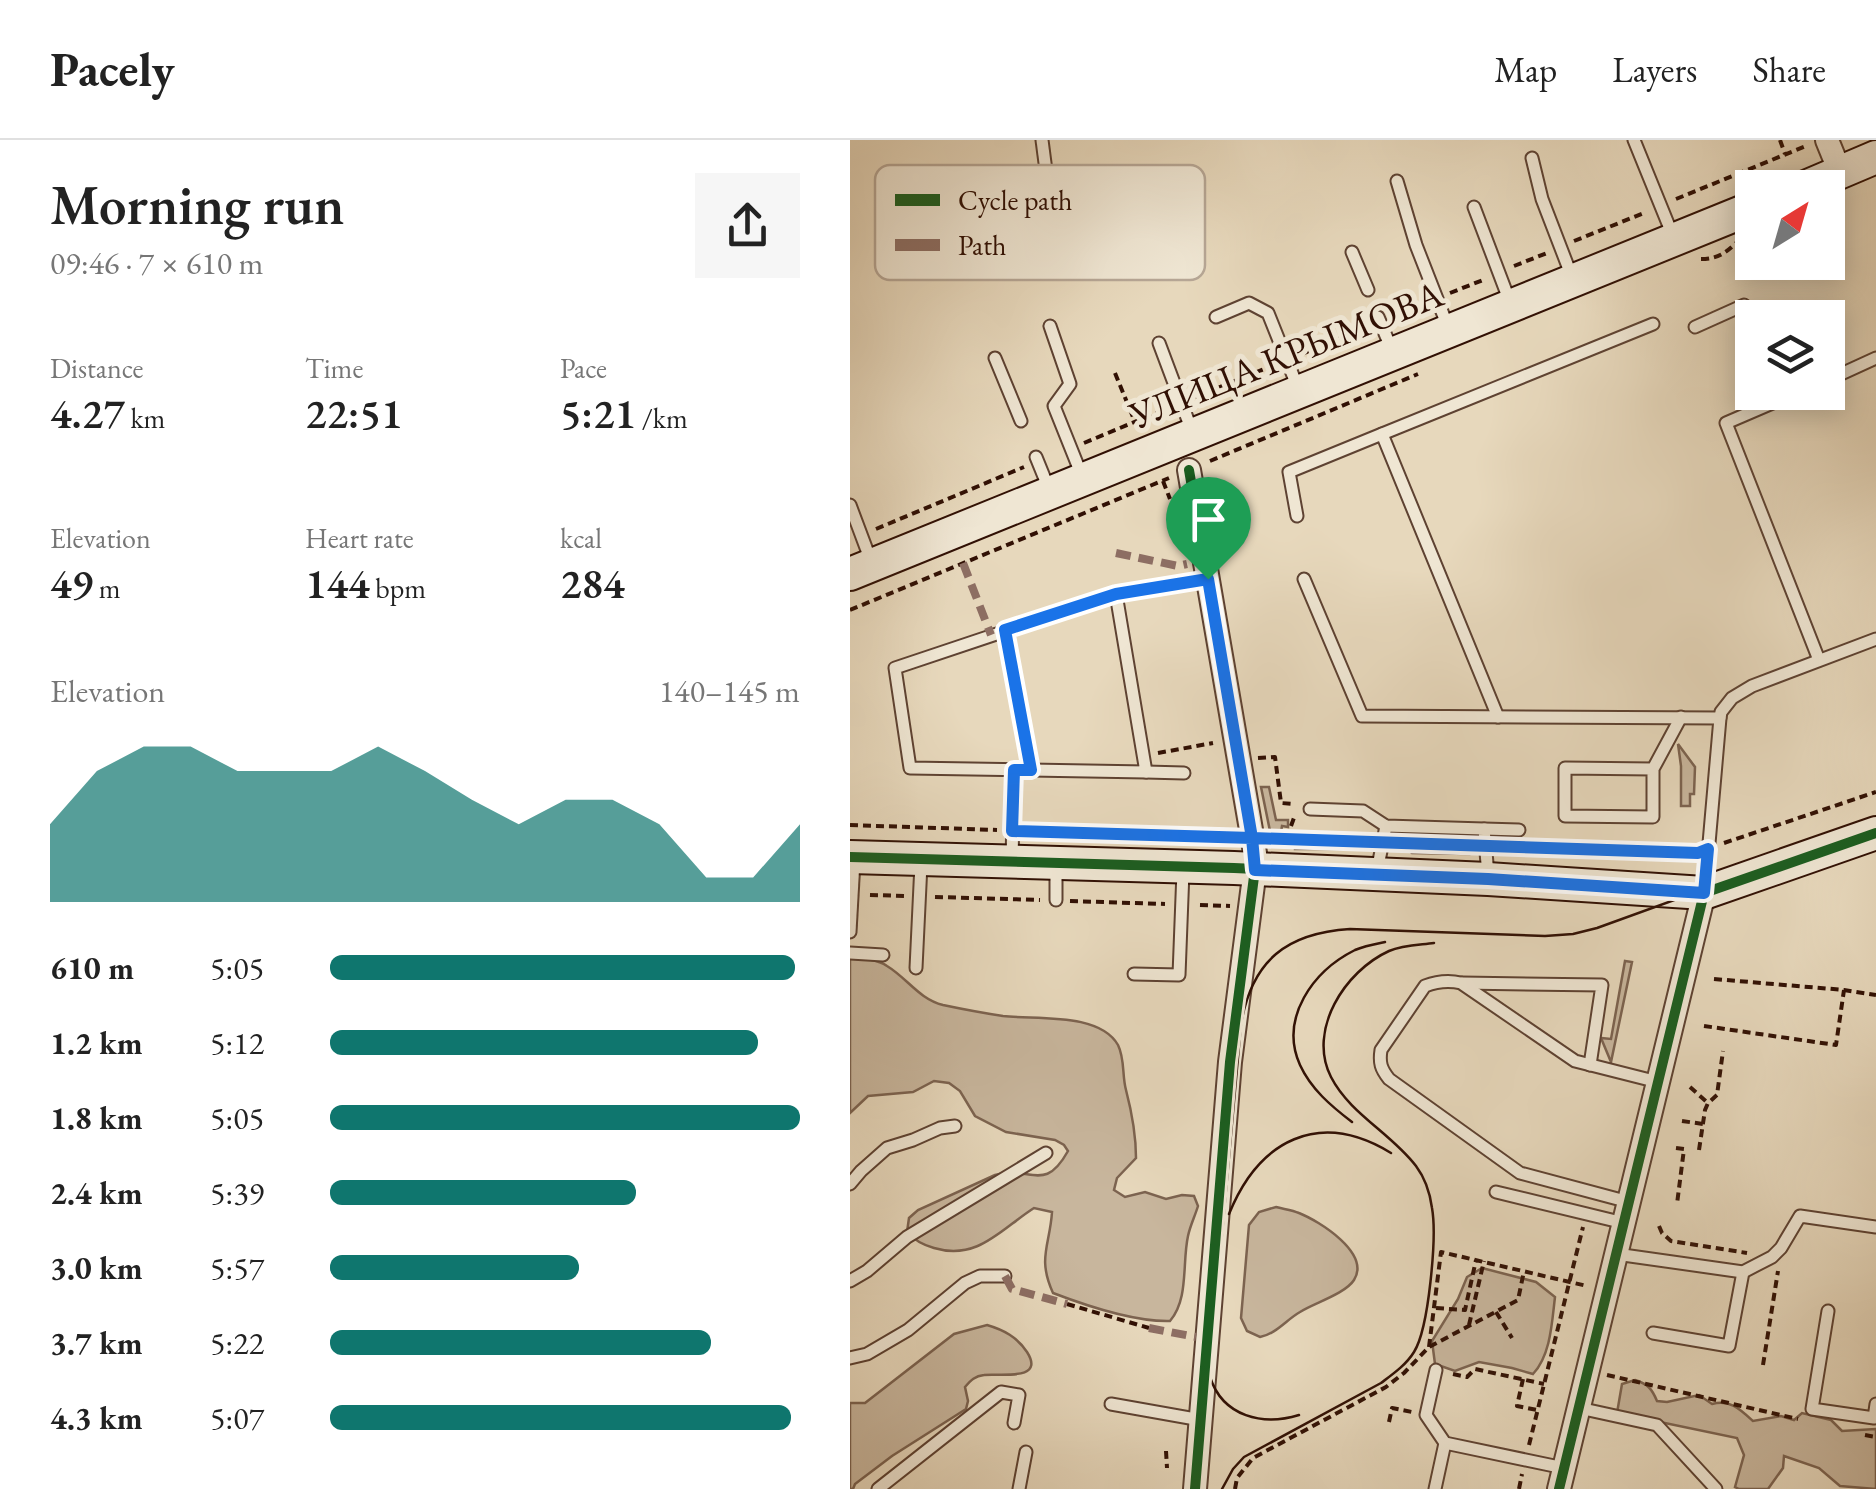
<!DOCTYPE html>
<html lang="en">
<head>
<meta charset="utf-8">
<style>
	:root { --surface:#fff; --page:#f6f6f6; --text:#222; --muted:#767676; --line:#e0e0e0; --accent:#0f766e }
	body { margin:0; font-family:"EB Garamond",serif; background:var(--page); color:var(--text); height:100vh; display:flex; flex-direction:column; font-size:38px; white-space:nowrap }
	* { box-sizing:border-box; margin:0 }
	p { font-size:32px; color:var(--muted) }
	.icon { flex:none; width:55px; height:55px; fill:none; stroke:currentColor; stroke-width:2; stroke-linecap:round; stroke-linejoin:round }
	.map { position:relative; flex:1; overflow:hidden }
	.side { display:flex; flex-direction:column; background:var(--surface); width:850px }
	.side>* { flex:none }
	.needle { width:65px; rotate:37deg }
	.controls { position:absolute; left:885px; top:30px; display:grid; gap:20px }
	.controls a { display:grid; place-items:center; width:110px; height:110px; border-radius:0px; background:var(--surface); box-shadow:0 5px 25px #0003; font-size:50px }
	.pin { position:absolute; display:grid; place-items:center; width:85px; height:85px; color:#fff; margin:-102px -42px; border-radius:50% 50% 50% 0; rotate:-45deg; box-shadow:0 0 10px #0007 }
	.pin .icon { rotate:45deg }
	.round { display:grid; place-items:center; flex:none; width:105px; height:105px; border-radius:0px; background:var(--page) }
	.headline { display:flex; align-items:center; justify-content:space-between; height:170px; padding:0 50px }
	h1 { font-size:55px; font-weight:600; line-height:75px }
	.metrics { display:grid; grid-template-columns:repeat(3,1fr); gap:15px; height:170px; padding:10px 50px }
	.metrics div { display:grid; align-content:center }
	.metrics b { font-size:42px; font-weight:600 }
	.metrics small { font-size:28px; font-weight:400 }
	.metrics p { font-size:28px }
	.chart { height:280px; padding:20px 50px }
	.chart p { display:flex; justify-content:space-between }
	.chart svg { width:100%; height:180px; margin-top:10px; fill:var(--accent); opacity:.7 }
	ul { padding:0 50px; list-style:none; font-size:32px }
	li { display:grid; grid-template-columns:160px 120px 1fr; align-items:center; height:75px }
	li i { height:25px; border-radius:12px; background:var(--accent) }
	header { display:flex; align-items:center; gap:60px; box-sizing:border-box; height:140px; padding:0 50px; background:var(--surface); border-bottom:2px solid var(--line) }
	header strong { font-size:48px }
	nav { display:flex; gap:55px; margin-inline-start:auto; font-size:35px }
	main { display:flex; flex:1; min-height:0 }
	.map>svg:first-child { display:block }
	.green { fill:#c8b69d; stroke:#7c6350; stroke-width:2.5 }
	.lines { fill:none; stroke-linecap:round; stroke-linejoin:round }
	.lane-casing { stroke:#5e4232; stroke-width:15 }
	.street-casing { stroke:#5e4232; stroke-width:26 }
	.secondary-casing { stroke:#311004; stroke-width:36 }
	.path { stroke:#311004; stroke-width:4; stroke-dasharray:8 5; stroke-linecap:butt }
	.lane { stroke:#efe6d3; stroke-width:11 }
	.street { stroke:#efe6d3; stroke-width:22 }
	.secondary { stroke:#efe6d3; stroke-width:32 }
	.tram { stroke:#311004; stroke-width:2.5 }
	.quiet { stroke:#8d6e63; stroke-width:8; stroke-dasharray:15 8; stroke-linecap:butt }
	.cycleway-casing { stroke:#efe6d3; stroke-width:16 }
	.cycleway { stroke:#1b5e20; stroke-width:10 }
	.route-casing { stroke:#fff; stroke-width:20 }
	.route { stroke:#1a73e8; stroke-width:12 }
	.labels { text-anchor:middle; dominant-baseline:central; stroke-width:10; stroke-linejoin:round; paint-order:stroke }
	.street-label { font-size:38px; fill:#311004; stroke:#efe6d3 }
	.key { fill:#efe6d3; stroke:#b6a695; stroke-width:2.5 }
	.key-label { font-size:28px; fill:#311004 }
</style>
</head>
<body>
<header>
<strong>Pacely</strong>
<nav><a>Map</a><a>Layers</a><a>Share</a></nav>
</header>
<main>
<section class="side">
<div class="headline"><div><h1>Morning run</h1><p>09:46 · 7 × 610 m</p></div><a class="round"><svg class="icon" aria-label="share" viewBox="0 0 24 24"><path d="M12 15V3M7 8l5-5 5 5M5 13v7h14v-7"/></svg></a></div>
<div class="metrics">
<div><p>Distance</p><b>4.27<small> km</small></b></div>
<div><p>Time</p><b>22:51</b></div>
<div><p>Pace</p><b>5:21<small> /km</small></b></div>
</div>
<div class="metrics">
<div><p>Elevation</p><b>49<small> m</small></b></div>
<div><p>Heart rate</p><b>144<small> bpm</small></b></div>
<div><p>kcal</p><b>284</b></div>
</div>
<div class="chart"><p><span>Elevation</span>140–145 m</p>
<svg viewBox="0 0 160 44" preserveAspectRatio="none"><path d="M0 44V25L10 12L20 6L30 6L40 12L50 12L60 12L70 6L80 12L90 19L100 25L110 19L120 19L130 25L140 38L150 38L160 25V44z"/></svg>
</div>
<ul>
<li><b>610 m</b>5:05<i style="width:99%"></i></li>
<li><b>1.2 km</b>5:12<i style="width:91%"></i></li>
<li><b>1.8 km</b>5:05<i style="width:100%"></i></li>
<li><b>2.4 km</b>5:39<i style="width:65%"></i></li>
<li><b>3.0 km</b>5:57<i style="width:53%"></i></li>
<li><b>3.7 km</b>5:22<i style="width:81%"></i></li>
<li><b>4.3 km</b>5:07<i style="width:98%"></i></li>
</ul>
</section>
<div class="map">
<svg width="1026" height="1349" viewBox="0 0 1026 1349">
	<rect width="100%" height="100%" fill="#e7d8bc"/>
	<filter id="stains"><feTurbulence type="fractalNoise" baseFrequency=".002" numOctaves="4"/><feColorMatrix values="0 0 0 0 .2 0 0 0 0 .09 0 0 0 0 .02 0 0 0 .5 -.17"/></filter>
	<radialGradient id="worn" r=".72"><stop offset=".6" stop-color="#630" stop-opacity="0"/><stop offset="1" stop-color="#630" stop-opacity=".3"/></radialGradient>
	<g class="green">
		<path d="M 828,604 L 845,627 L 844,654 L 840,654 L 840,666 L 831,666 L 831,626 Z"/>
		<path d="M 411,647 L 419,647 L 426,680 L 438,680 L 438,687 L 432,686 L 431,692 L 420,691 Z"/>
		<path d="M 445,702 L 517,704 L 512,709 L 445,709 Z"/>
		<path d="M 553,705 L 628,707 L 628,711 L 620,714 L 562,713 Z"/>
		<path d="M 0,817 C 11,818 27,819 37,826 C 57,838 69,859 93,865 C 112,869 133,873 153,876 C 186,880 249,872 268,905 C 275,919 272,936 276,950 C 282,973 286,994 286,1018 L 267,1038 L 264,1050 L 275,1057 L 295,1052 L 316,1059 L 332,1055 L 344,1056 L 348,1066 C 345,1076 340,1086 338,1096 C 332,1123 339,1159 320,1181 C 284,1182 237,1166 203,1153 C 187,1118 200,1105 202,1072 L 184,1068 C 151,1089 128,1121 84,1108 C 73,1105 65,1101 57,1092 L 59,1078 L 68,1070 L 145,1035 C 181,1025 194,1054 218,1011 L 214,1005 L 205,1000 L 156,992 L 125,976 L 110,951 L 99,943 L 84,941 L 63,952 L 18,956 L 0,973 Z"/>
		<path d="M 775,821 L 782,822 L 761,922 L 751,898 L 761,899 Z"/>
		<path d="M 426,1067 C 433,1069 442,1070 449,1073 C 469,1081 521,1113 504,1140 C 495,1154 464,1163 450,1172 C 436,1180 426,1194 410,1197 L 397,1191 L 391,1178 L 399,1085 L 409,1072 Z"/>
		<path d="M 632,1128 L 686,1142 L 705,1157 C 702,1181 701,1215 683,1234 L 662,1228 L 629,1222 L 605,1231 L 585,1224 L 582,1201 L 608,1159 L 617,1137 Z"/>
		<path d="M 137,1185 C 154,1190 167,1197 177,1212 C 196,1242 148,1233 134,1235 C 125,1236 121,1240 115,1247 L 118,1261 L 116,1269 L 42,1316 L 5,1344 L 3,1349 L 0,1349 L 0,1263 L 15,1263 L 104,1194 Z"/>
		<path d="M 785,1240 C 798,1244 802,1249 807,1261 L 817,1262 L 849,1255 L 862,1264 C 880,1259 890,1269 903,1281 L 931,1276 L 944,1280 L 952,1273 L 981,1280 L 992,1291 L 1026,1289 L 1026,1349 L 990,1346 L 969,1328 L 934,1316 L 933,1328 L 918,1349 L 889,1349 L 885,1347 L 894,1315 L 887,1298 L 767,1273 L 772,1244 Z"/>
	</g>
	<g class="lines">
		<defs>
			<g id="lane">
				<path d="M 192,0 L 198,46"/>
				<path d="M 784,0 L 823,96"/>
				<path d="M 682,18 L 692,59 L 722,137"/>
				<path d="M 547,41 L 566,105 L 598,187"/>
				<path d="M 624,67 L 660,162"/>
				<path d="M 502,112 L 518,150"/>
				<path d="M 366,177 L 399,163 L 418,173 L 448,248"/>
				<path d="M 528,177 L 542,210"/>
				<path d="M 200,186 L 220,244 L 204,266 L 232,336"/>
				<path d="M 845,187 L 894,165 L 902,185"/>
				<path d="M 309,203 L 342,291"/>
				<path d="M 145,218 L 171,281"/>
				<path d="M 978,240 L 1026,218"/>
				<path d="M 948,252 L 876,283 L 969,520"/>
				<path d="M 532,294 L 803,184"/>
				<path d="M 186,317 L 199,349"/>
				<path d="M 0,365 L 21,421"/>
				<path d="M 447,376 L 439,332 L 532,294 L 648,577"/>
				<path d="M 454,439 L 512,576 L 870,578"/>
				<path d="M 266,454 L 296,632 L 60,628 L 45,528 Z"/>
				<path d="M 266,454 L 358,439"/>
				<path d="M 155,490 L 181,630"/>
				<path d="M 803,629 L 715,628 L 715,676 L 803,677 L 803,629 L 831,577"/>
				<path d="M 296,632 L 334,633"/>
				<path d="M 460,669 L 513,671 L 536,686 L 634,689 L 638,735"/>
				<path d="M 634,689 L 669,690"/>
				<path d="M 162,720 L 164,629"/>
				<path d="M 527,731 L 536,686"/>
				<path d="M 855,749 L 870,578 L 871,572 L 882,558 L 902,546 L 1026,499"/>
				<path d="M 206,760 L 206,728"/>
				<path d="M 0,792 L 4,721"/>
				<path d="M 0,813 L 33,815"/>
				<path d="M 66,828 L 71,724"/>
				<path d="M 284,834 L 329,835 L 333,731"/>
				<path d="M 612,843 L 752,845 L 740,925"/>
				<path d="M 0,1044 L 11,1031 L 37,1008 L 63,1000 L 90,988 L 105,986"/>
				<path d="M 646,1052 L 774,1083"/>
				<path d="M 779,1062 L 670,1033 L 539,939 C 531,929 529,923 531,910 L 575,846 C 588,841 598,840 611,843 L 725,921 L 808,942"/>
				<path d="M 766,1114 L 893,1132 L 922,1117 L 931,1108 L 950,1076 L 1026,1087"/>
				<path d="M 0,1141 L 17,1131 L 57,1097 L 196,1013"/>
				<path d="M 978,1171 L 962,1269 L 1024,1278 L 1026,1264"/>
				<path d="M 803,1193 L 879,1206 L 893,1132"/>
				<path d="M 0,1218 L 17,1214 L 58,1190 L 115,1143 L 130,1136 L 155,1136"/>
				<path d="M 586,1230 L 576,1275 L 595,1303 L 714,1328"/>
				<path d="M 261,1264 L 351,1280"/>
				<path d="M 729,1268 L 807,1285 L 866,1349"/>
				<path d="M 28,1349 L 151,1252 L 169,1255 L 164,1283"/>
				<path d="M 169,1349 L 176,1312"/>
				<path d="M 585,1349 L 595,1303"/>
			</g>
			<g id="street">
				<path d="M 977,0 L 990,32"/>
				<path d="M 339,330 L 405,713 L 405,729 L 380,922 L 345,1349"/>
				<path d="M 709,1349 L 854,753"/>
			</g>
			<g id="secondary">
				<path d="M 953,48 L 1026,17"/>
				<path d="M 0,434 L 902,68"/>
				<path d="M 0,717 L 384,728 L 638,739 L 854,753 L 1026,693"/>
			</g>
		</defs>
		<use href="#lane" class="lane-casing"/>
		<use href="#street" class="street-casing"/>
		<use href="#secondary" class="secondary-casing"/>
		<g class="path">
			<path d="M 930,0 L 935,14"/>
			<path d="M 826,59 L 956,6"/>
			<path d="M 724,101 L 794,73"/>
			<path d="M 851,119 C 866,119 875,114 886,103"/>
			<path d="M 664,126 L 697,113"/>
			<path d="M 600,153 L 633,140"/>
			<path d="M 544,176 L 572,164"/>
			<path d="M 452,214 L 517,187"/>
			<path d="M 265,233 L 285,282"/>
			<path d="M 345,257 L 424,225"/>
			<path d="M 234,303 L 318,268"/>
			<path d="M 360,321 L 568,234"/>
			<path d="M 313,341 L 320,359"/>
			<path d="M 26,389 L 174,327"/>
			<path d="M 0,470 L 319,338"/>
			<path d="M 308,613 L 363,603"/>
			<path d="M 408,618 L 425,617 L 431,663 L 444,664"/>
			<path d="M 0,685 L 147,690"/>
			<path d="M 176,691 L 382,698"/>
			<path d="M 426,699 L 516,701"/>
			<path d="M 441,699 L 441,686 L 445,675"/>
			<path d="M 874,703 L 1026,652"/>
			<path d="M 671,707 L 841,712"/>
			<path d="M 20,755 L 55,756"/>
			<path d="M 85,757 L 190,760"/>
			<path d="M 220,761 L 315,764"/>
			<path d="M 350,765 L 380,766"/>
			<path d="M 864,839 L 994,850 L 1026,855"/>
			<path d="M 854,886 L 986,905 L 994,850"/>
			<path d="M 840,947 L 858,963"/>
			<path d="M 832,981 L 853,984"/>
			<path d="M 826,1008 L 834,1009 L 827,1064"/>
			<path d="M 849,1010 L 855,970 L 858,963 L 867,955 L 873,911"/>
			<path d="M 809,1086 L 812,1093 L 821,1101 L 897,1113"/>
			<path d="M 217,1164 L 299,1188"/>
			<path d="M 586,1168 L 615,1170 L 626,1120"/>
			<path d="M 646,1172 L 662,1198"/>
			<path d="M 619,1185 L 634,1121"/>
			<path d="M 579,1207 L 591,1112 L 737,1146"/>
			<path d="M 913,1225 L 928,1131"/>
			<path d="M 603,1234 L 617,1237 L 625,1229 L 694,1244"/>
			<path d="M 757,1235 L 948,1279"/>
			<path d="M 673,1239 L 667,1266 L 687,1270"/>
			<path d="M 539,1282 L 542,1268 L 562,1272"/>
			<path d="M 1015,1295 L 1026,1297"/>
			<path d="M 679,1305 L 733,1087"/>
			<path d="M 316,1311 L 317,1328"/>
			<path d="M 385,1349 L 387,1338 L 403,1318 L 536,1247 L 554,1233 L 579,1207 L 668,1160 L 674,1131"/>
			<path d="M 669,1349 L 672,1334"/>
		</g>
		<use href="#lane" class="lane"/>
		<use href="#street" class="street"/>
		<use href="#secondary" class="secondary"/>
		<g class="tram">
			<path d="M 502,982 C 481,966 461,949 450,925 C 429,878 463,831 505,810 C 514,806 525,804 535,802"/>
			<path d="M 379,1074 C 409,1000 469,969 541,1013"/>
			<path d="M 360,1237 C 373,1277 413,1286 449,1275"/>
			<path d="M 349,1349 L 391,884 C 402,820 437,793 500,789 L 695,796 L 723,794 L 747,788 L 1026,687"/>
			<path d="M 372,1349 L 383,1329 L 394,1317 L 531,1243 C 543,1234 556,1225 564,1212 C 579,1188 587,1096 582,1068 C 580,1053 575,1038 566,1026 C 541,993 500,974 481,937 C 457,890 495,831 539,811 C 553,805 569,805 584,803"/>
		</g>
		<g class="quiet">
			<path d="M 266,413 L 328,426 L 337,424"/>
			<path d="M 113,423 L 141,495"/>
			<path d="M 155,1136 L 162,1149 L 217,1164"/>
			<path d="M 299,1188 L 346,1197"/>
		</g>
		<defs>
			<g id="cycleway">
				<path d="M 339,330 L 405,713 L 405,729 L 380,922 L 345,1349"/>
				<path d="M 0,717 L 384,728 L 638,739 L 854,753 L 1026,693"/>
				<path d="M 709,1349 L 854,753"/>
			</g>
		</defs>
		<use href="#cycleway" class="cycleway-casing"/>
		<use href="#cycleway" class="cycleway"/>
	</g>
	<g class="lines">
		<defs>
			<path id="route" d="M 358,439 L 266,454 L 155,490 L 181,630 L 164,630 L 162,691 L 402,698 L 405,730 L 638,739 L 854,753 L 858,709 L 848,713 L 402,698 L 358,439"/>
		</defs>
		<use href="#route" class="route-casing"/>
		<use href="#route" class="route"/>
	</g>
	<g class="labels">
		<g class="street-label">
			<text transform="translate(436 214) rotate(-22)">УЛИЦА КРЫМОВА</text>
		</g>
	</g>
	<rect x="25" y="25" width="330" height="115" rx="15" class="key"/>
	<rect x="45" y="54" width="45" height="12" fill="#1b5e20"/>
	<rect x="45" y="99" width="45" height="12" fill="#8d6e63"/>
	<g class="key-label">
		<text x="108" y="70">Cycle path</text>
		<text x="108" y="115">Path</text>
	</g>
	<rect width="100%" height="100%" filter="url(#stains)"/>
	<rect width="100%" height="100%" fill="url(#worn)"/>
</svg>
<div class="controls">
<a><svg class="needle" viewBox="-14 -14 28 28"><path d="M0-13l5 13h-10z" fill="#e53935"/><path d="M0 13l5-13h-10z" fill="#767676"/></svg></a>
<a><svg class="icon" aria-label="layers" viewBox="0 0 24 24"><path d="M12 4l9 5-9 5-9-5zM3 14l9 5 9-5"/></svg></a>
</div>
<div class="pin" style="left:358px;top:439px;background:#1e9e55"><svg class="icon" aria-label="arrive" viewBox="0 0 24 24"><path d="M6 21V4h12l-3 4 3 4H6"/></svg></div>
</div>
</main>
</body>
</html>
